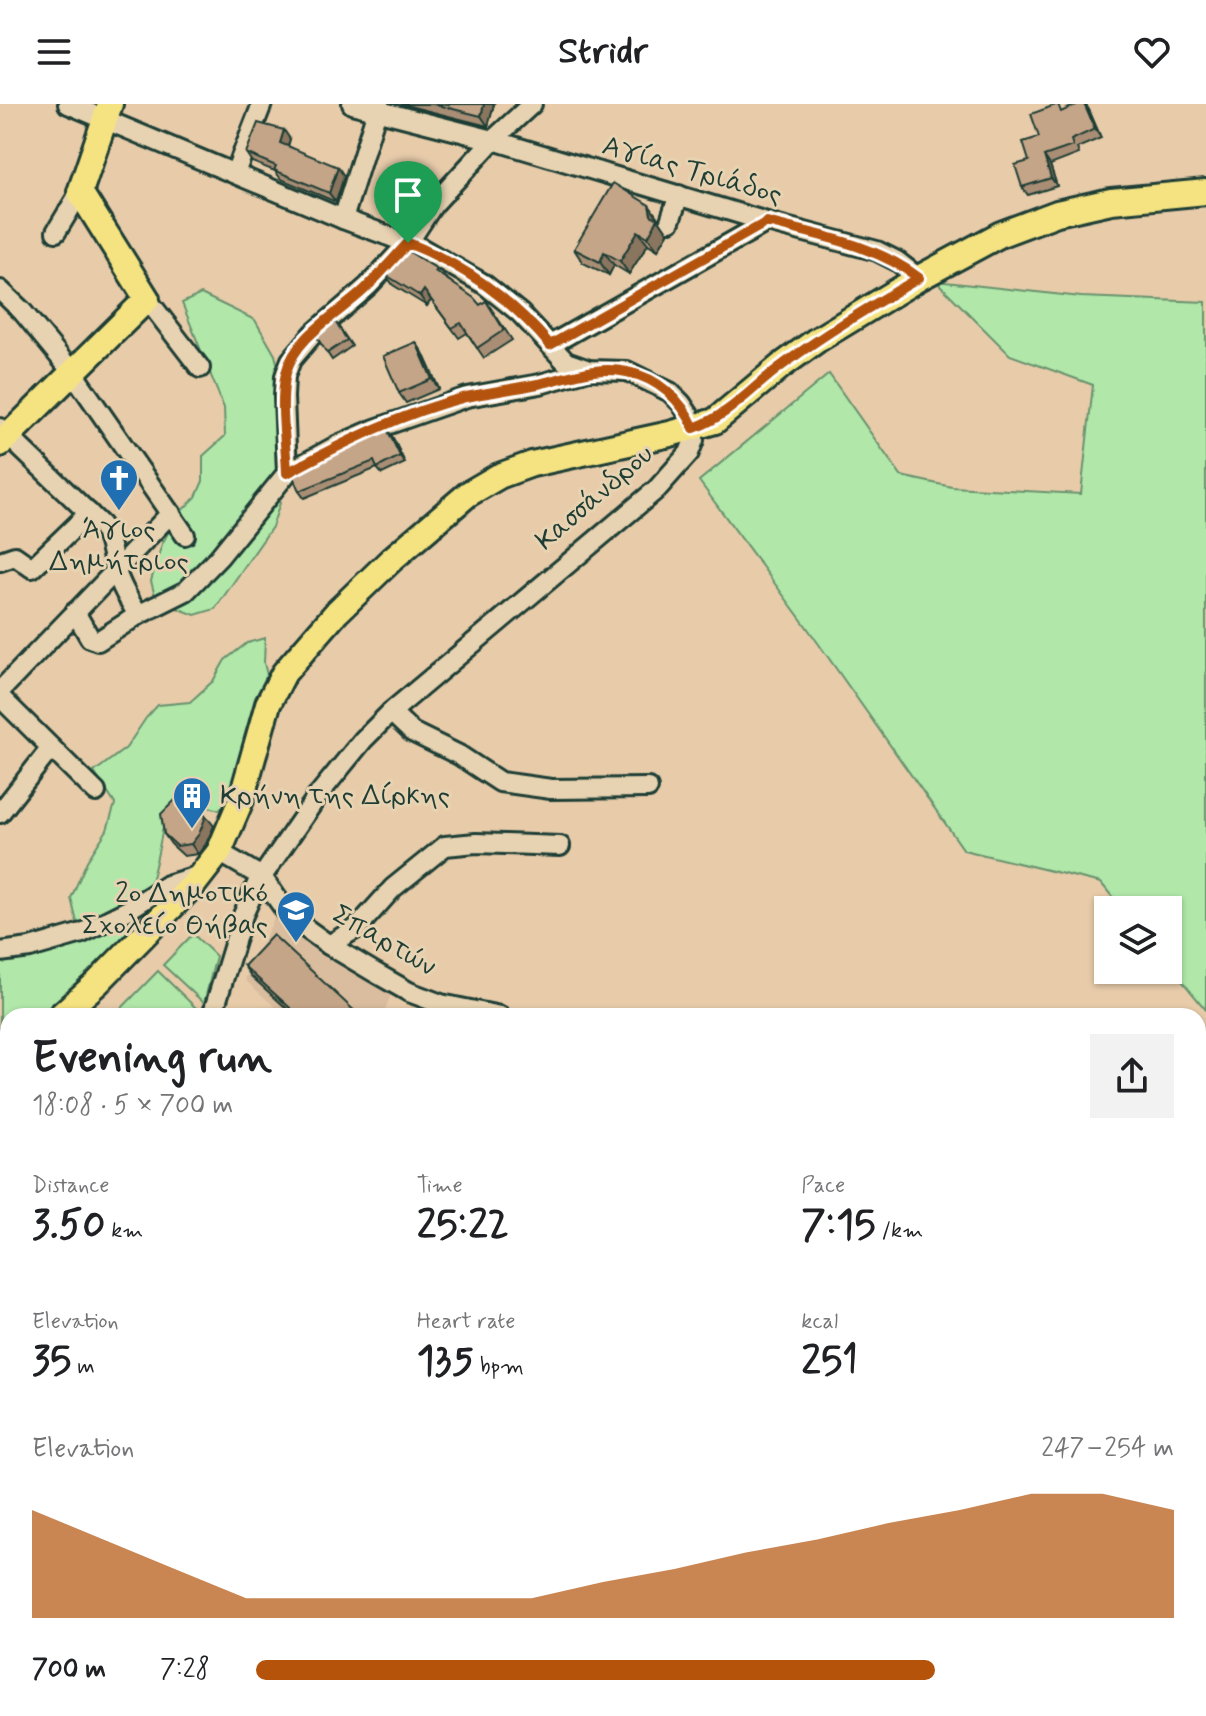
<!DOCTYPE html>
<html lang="en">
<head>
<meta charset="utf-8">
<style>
	:root { --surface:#fff; --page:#f2f2f2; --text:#202124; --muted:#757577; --accent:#b45309 }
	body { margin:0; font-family:Mynerve,sans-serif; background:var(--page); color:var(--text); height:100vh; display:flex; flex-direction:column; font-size:30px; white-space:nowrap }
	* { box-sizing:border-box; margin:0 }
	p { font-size:26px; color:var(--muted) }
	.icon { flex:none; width:44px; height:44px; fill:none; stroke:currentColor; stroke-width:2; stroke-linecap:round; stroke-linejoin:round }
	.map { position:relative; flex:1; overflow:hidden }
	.side { position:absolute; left:0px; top:904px; width:1206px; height:708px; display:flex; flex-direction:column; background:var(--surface); border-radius:24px 24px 0 0; box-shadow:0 2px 6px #0004 }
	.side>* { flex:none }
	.tools { position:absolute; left:1094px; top:792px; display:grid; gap:16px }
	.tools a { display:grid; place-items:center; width:88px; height:88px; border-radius:0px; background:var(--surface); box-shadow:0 2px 6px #0004; font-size:40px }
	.pin { position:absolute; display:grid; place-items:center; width:68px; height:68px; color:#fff; margin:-82px -34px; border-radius:50% 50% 50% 0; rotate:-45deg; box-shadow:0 0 8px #0007 }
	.pin .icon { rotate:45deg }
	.round { display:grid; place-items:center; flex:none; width:84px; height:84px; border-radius:0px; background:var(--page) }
	.summary { display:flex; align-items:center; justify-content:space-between; height:136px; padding:0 32px }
	h1 { font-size:44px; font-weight:700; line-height:60px }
	.stats { display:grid; grid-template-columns:repeat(3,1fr); gap:12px; height:136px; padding:8px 32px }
	.stats div { display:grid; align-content:center }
	.stats b { font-size:40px; font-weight:700 }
	.stats small { font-size:22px; font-weight:400 }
	.stats p { font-size:22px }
	.chart { height:224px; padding:16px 32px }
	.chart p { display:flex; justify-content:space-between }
	.chart svg { width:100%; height:144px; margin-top:8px; fill:var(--accent); opacity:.7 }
	ul { padding:0 32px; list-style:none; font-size:26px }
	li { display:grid; grid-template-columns:128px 96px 1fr; align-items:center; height:60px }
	li i { height:20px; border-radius:10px; background:var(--accent) }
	header { display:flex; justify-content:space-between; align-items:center; height:104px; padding:0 32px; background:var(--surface); font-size:36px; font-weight:700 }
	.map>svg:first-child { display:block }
	.built { fill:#dabd9e }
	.green { fill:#b1e7a9; stroke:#68926e; stroke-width:2 }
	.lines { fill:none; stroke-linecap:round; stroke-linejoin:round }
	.minor-casing { stroke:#1f3d34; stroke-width:24 }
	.major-casing { stroke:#1f3d34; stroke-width:30 }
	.minor { stroke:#e7d3b1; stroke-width:18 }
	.major { stroke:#f5e382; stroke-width:24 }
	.wall { fill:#a98e75; stroke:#1f3d34; stroke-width:2 }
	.shaded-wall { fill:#8a745f; stroke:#1f3d34; stroke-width:2 }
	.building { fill:#c5a588; stroke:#1f3d34; stroke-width:2 }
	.route-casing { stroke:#fff; stroke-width:16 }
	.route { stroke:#b45309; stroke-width:10 }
	.labels { text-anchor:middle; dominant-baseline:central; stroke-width:6; stroke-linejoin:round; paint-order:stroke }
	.street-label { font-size:28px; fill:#1f3d34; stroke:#e7d3b1 }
	.poi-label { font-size:28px; fill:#1f3d34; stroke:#e7d3b1 }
</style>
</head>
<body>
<header><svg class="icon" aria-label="menu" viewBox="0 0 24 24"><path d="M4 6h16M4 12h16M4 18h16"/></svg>Stridr<svg class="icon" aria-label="heart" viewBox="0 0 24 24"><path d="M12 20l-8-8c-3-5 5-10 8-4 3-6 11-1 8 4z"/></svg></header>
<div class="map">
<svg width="1206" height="1612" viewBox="0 0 1206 1612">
	<rect width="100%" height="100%" fill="#e8ccaa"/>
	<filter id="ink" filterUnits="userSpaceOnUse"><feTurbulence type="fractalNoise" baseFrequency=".0125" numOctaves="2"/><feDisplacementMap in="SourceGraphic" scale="16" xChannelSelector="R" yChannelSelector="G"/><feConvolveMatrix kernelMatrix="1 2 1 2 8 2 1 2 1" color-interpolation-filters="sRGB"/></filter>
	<g filter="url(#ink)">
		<path class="built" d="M 279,804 L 393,885 L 383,912 L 285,912 L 245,876 Z"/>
		<g class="green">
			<path d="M 936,177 L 1081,193 L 1206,198 L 1206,906 L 1168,860 L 1168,806 L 1123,806 L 1101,779 L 964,746 L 806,522 L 699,377 L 829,270 L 901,372 L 952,383 L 1081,390 L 1093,281 L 1010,251 Z"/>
			<path d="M 201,190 L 255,216 L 275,251 L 280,270 L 282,364 L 280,399 L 272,423 L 215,505 L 195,511 L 156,496 L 151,477 L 162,440 L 178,410 L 196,393 L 203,377 L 203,352 L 225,332 L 224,304 L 182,199 Z"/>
			<path d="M 265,534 L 264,559 L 267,571 L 227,699 L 219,706 L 184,695 L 166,708 C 159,743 154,777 139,810 C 129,833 58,907 33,912 C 25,913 16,912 8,912 L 8,928 L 0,933 L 0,855 L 82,839 L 71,794 L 87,757 L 107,726 L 115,700 L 94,668 L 126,644 L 146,614 L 158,601 L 190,598 L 213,577 L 225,556 L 247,539 Z"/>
			<path d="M 193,830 L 216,852 L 204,899 L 163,861 Z"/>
			<path d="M 158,867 L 198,906 L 192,912 L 114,912 Z"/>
			<path d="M 1198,1377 L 1206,1377 L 1206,1482 L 1198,1483 Z"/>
		</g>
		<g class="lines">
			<defs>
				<g id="minor">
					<path d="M 68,0 L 343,115 L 421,144 L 484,180 L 520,209 L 566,258 L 589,266 L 627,267 L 670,288 L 681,299 L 689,311 L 694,324 L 694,336 L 689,349 L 657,385 L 391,608 L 363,636 L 319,690 L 257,780 L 243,811 L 212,912"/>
					<path d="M 352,0 L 493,36 L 767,118 L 877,147 L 897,157 L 919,174"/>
					<path d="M 235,69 L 262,0"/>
					<path d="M 343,115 L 379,0"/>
					<path d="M 670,117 L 679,91"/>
					<path d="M 56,128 L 80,88"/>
					<path d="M 0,186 L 22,207 L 73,269 L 185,431"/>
					<path d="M 147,195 L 200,264"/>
					<path d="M 550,241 L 767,118"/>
					<path d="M 0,324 L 101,421 C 110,435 111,448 115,464 C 120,481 129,496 138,511"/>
					<path d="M 287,369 L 284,293 L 285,272 L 291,256 L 314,229 L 368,182 L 408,139 L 433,101 L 493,36 L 532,0"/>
					<path d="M 0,457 L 15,452 L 32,464 L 89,409"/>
					<path d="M 75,508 L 90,534 L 98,537 L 138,511 L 186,487 L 219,453 L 287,369 L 338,341 L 375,325 L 467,293 L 540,280 L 589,266"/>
					<path d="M 0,587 L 171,409"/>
					<path d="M 0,593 L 96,688"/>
					<path d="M 391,608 L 412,628 L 459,651 L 500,678 L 551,685 L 648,684"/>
					<path d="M 0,709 L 51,644"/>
					<path d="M 219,748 L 262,773 L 290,813 L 329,841 L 374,868 L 409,888 L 441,900 L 500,912"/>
					<path d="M 329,841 L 357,824 L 393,784 L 445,742 L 476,739 L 560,742"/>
					<path d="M 0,848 L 30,844 L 82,829 L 128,806 L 167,781 L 203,770"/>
					<path d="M 1198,1156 L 1206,1160"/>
					<path d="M 0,1285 L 8,1277"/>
					<path d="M 0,1452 L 8,1463"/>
					<path d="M 78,1604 L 80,1612"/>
				</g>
				<g id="major">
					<path d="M 0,340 L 147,195 L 80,88 L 110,0"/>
					<path d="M 60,912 L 97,879 L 194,780 L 219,748 L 241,696 L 268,600 L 284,569 L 337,508 L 392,455 L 468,390 L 499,372 L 532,360 L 670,330 L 715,317 L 781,262 L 817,236 L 919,174 L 1001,130 L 1057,109 L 1111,97 L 1206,88"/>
					<path d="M 0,950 L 8,946"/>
				</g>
			</defs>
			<use href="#minor" class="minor-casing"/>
			<use href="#major" class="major-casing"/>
			<use href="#minor" class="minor"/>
			<use href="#major" class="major"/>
		</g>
		<g class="wall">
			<path d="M 401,0 L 494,0 L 488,22 Z"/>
			<path d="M 1085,0 L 1089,6 L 1101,34 L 1077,44 L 1079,50 L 1050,61 L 1057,82 L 1028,91 L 1022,83 L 1039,33 L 1063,7 Z"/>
			<path d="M 290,35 L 288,42 L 344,72 L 336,98 L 281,75 L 275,67 L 252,58 L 246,49 Z"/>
			<path d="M 649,101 L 668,129 L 658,146 L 648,140 L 629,170 L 614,161 L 609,171 L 583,159 L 574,145 Z"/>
			<path d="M 386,171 L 442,171 L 480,201 L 486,197 L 512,236 L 484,254 L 467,229 L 459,234 L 431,196 L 427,202 L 393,181 Z"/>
			<path d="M 334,216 L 352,242 L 332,256 L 316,232 Z"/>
			<path d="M 423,249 L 439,285 L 406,299 L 399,289 Z"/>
			<path d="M 392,332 L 405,359 L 382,370 L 377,364 L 304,394 L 299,387 L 342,346 Z"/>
			<path d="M 214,722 L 206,740 L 198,750 L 184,752 L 171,740 L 164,730 Z"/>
			<path d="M 244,862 L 360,912 L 295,912 L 251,872 Z"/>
		</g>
		<g class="shaded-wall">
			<path d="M 484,0 L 494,0 L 488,22 L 481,12 Z"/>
			<path d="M 1085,0 L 1089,6 L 1101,34 L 1095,25 Z"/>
			<path d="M 284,26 L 290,35 L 286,48 L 280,39 Z"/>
			<path d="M 1044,52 L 1050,61 L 1057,82 L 1051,74 Z"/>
			<path d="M 338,63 L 344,72 L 336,98 L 329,89 Z"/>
			<path d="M 649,101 L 668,129 L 658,146 L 648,133 L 651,111 Z"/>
			<path d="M 638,127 L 648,140 L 629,170 L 620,157 Z"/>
			<path d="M 604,148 L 614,161 L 609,171 L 600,158 Z"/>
			<path d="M 424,186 L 431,196 L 427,202 L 420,192 Z"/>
			<path d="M 416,238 L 423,249 L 439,285 L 432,275 Z"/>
			<path d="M 387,325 L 392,332 L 405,359 L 400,352 Z"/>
			<path d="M 206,712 L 214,722 L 206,740 L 198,750 L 191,740 Z"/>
		</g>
		<g class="building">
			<path d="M 433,0 L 484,0 L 481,12 Z"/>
			<path d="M 1058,0 L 1061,8 L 1078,0 L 1084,0 L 1095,25 L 1071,36 L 1073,42 L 1044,52 L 1051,74 L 1022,83 L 1015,61 L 1029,57 L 1023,38 L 1039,33 L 1031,10 Z"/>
			<path d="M 258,19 L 284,26 L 280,39 L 338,63 L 329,89 L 274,66 L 276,62 L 246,49 Z"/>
			<path d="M 613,79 L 649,101 L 651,111 L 658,115 L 648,133 L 638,127 L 620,157 L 604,148 L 600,158 L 574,145 Z"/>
			<path d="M 403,144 L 437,165 L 435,167 L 474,194 L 480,201 L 486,197 L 504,226 L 477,244 L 461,219 L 452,224 L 424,186 L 420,192 L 386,171 Z"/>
			<path d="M 334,216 L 347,236 L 327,249 L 316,232 Z"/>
			<path d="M 416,238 L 432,275 L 399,289 L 383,252 Z"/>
			<path d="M 387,325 L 400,352 L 377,364 L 374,357 L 299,387 L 292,370 L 342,346 L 342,344 Z"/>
			<path d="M 180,691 L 192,693 L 206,712 L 199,730 L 191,740 L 177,742 L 164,730 L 161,710 Z"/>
			<path d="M 273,831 L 360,912 L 299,912 L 244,862 Z"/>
		</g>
	</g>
	<g class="lines" filter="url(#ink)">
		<defs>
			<path id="route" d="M 767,118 C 819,132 875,140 919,174 C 873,201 827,228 784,260 C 753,282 731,311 694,324 C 682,296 658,274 627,268 C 596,261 567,274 538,280 C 514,285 490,288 466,293 C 403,309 344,338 287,369 C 286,338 279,300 286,269 C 295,232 339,210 365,185 C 380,170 394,154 408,139 C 462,160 513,196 550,241 Z"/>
		</defs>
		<use href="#route" class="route-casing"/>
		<use href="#route" class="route"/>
	</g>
	<defs>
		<symbol id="church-pin" viewBox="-11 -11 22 30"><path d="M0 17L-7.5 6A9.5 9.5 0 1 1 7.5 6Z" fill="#1f6fb2" stroke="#e7d3b1"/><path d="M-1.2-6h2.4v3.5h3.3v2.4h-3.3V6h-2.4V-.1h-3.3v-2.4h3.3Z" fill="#fff"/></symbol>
		<symbol id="building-pin" viewBox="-11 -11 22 30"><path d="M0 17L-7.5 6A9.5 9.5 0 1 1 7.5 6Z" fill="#1f6fb2" stroke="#e7d3b1"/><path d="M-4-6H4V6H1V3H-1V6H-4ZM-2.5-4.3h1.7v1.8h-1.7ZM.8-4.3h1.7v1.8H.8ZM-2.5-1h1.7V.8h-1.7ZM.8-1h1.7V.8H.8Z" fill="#fff"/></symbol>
		<symbol id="school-pin" viewBox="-11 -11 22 30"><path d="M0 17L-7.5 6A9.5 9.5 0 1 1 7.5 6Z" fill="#1f6fb2" stroke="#e7d3b1"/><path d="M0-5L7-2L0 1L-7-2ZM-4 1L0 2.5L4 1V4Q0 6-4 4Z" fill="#fff"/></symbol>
	</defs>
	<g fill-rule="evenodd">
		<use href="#church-pin" x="97" y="352" width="44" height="60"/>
		<use href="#building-pin" x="170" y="670" width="44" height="60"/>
		<use href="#school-pin" x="274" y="784" width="44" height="60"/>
	</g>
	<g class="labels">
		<g class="street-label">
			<text transform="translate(692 67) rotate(16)">Αγίας Τριάδος</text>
			<text transform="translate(595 394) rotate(-41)">Κασσάνδρου</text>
			<text transform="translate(384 837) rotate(30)">Σπαρτών</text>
		</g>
		<g class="poi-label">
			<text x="119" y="426">Άγιος<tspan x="119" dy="32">Δημήτριος</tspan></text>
			<text x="220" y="692" text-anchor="start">Κρήνη της Δίρκης</text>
			<text x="268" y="790" text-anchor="end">2ο Δημοτικό<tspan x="268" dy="32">Σχολείο Θήβας</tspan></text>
		</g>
	</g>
</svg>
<div class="tools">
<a><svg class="icon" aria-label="layers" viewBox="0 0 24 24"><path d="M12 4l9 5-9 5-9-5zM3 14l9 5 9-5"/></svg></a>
</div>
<div class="pin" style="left:408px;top:139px;background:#1e9e55"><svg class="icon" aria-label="arrive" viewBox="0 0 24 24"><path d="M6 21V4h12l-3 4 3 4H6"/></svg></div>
<section class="side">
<div class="summary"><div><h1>Evening run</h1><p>18:08 · 5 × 700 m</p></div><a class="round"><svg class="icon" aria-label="share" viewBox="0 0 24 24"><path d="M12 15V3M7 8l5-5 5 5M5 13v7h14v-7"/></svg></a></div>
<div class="stats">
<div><p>Distance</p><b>3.50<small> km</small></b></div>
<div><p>Time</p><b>25:22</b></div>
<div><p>Pace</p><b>7:15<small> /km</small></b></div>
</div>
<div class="stats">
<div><p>Elevation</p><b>35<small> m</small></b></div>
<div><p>Heart rate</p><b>135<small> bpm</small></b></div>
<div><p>kcal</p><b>251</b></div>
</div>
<div class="chart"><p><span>Elevation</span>247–254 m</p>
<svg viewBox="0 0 160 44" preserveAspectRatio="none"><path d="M0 44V11L10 20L20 29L30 38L40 38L50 38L60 38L70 38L80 33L90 29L100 24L110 20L120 15L130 11L140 6L150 6L160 11V44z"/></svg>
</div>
<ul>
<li><b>700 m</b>7:28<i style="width:74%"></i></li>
</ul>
</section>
</div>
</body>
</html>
